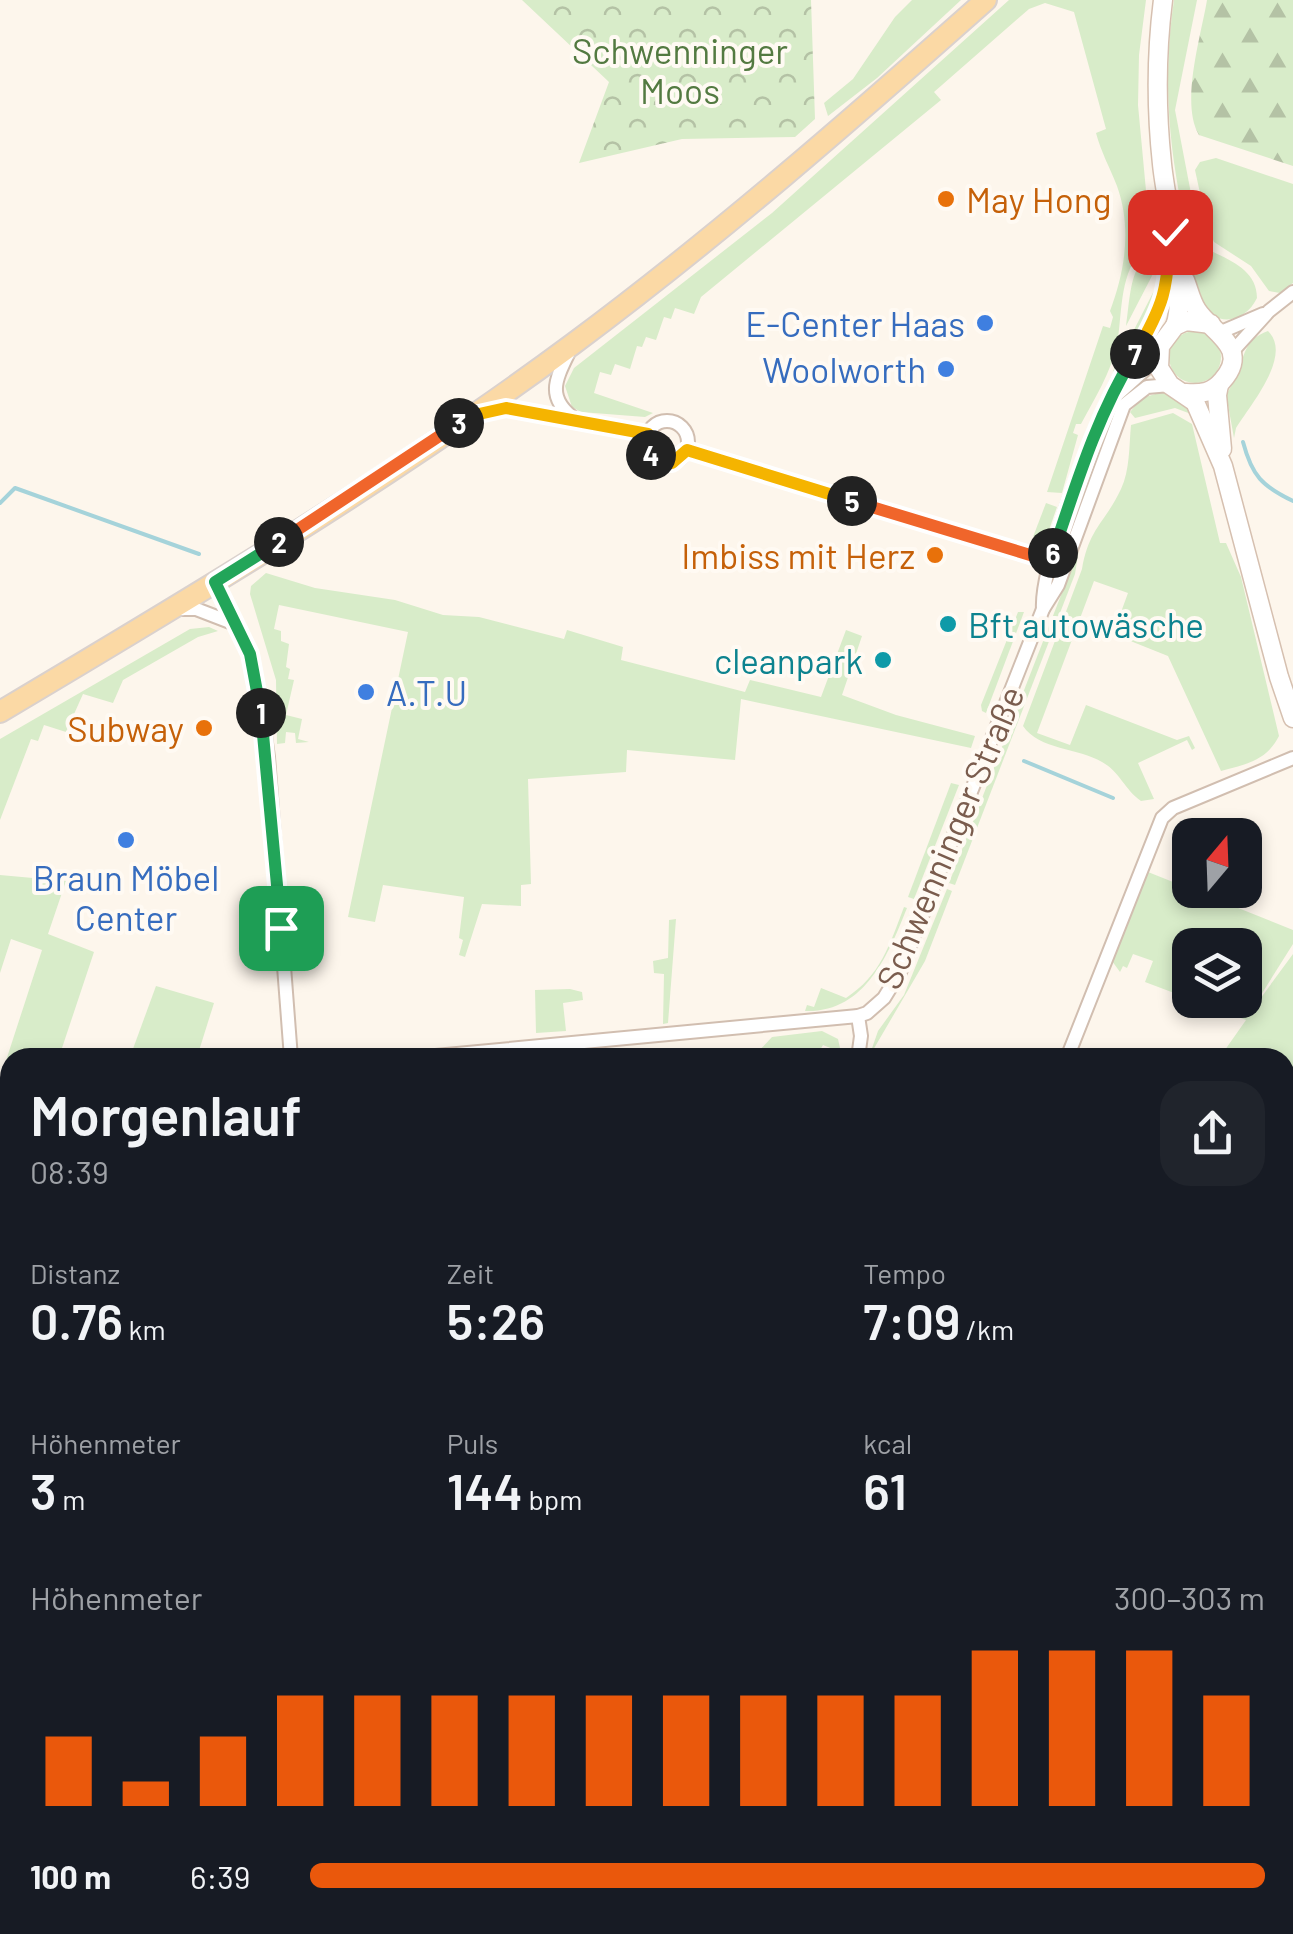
<!DOCTYPE html>
<html lang="de">
<head>
<meta charset="utf-8">
<style>
	:root { --surface:#171b24; --page:#20242c; --text:#f1f3f6; --muted:#9ea1a6; --accent:#ea580c }
	body { margin:0; font-family:Barlow,sans-serif; background:var(--page); color:var(--text); height:100vh; display:flex; flex-direction:column; font-size:38px; white-space:nowrap }
	* { box-sizing:border-box; margin:0 }
	p { font-size:32px; color:var(--muted) }
	.icon { flex:none; width:55px; height:55px; fill:none; stroke:currentColor; stroke-width:2; stroke-linecap:round; stroke-linejoin:round }
	.map { position:relative; flex:1; overflow:hidden }
	.side { position:absolute; left:0px; top:1048px; width:1295px; height:888px; display:flex; flex-direction:column; background:var(--surface); border-radius:30px 30px 0 0; box-shadow:0 5px 15px #0003 }
	.side>* { flex:none }
	.needle { width:65px; rotate:19deg }
	.buttons { position:absolute; left:1172px; top:818px; display:grid; gap:20px }
	.buttons a { display:grid; place-items:center; width:90px; height:90px; border-radius:20px; background:var(--surface); box-shadow:0 5px 15px #0003; font-size:50px }
	.pin { position:absolute; display:grid; place-items:center; width:85px; height:85px; color:#fff; margin:-42px; border-radius:20px; box-shadow:0 5px 15px #0006 }
	.km { position:absolute; width:50px; height:50px; margin:-25px; border-radius:50%; background:#222; color:#fff; font-size:28px; line-height:50px; text-align:center }
	.round { display:grid; place-items:center; flex:none; width:105px; height:105px; border-radius:30px; background:var(--page) }
	.headline { display:flex; align-items:center; justify-content:space-between; height:170px; padding:0 30px }
	h1 { font-size:55px; font-weight:600; line-height:75px }
	.metrics { display:grid; grid-template-columns:repeat(3,1fr); gap:15px; height:170px; padding:10px 30px }
	.metrics div { display:grid; align-content:center }
	.metrics b { font-size:50px; font-weight:600 }
	.metrics small { font-size:28px; font-weight:400 }
	.metrics p { font-size:28px }
	.chart { height:280px; padding:20px 30px }
	.chart p { display:flex; justify-content:space-between }
	.chart svg { width:100%; height:180px; margin-top:10px; stroke:var(--accent); stroke-width:6 }
	ul { padding:0 30px; list-style:none; font-size:32px }
	li { display:grid; grid-template-columns:160px 120px 1fr; align-items:center; height:75px }
	li i { height:25px; border-radius:12px; background:var(--accent) }
	.map>svg:first-child { display:block }
	.grass { fill:#d8ecc9 }
	.forest { fill:url(#forest-firs) }
	.park { fill:url(#park-crowns) }
	.lines { fill:none; stroke-linecap:round; stroke-linejoin:round }
	.stream { stroke:#a5d3da; stroke-width:4 }
	.street-casing { stroke:#d1beb0; stroke-width:16 }
	.secondary-casing { stroke:#d6c0b0; stroke-width:21 }
	.primary-casing { stroke:#dad1cd; stroke-width:24 }
	.street { stroke:#fff; stroke-width:12 }
	.secondary { stroke:#fff; stroke-width:18 }
	.primary { stroke:#fbd9a5; stroke-width:20 }
	.split-1-casing { stroke:#fff; stroke-width:20 }
	.split-2-casing { stroke:#fff; stroke-width:20 }
	.split-3-casing { stroke:#fff; stroke-width:20 }
	.split-4-casing { stroke:#fff; stroke-width:20 }
	.split-5-casing { stroke:#fff; stroke-width:20 }
	.split-6-casing { stroke:#fff; stroke-width:20 }
	.split-7-casing { stroke:#fff; stroke-width:20 }
	.split-8-casing { stroke:#fff; stroke-width:20 }
	.split-1 { stroke:#22a559; stroke-width:12 }
	.split-2 { stroke:#22a559; stroke-width:12 }
	.split-3 { stroke:#f0652b; stroke-width:12 }
	.split-4 { stroke:#f5b400; stroke-width:12 }
	.split-5 { stroke:#f5b400; stroke-width:12 }
	.split-6 { stroke:#f0652b; stroke-width:12 }
	.split-7 { stroke:#22a559; stroke-width:12 }
	.split-8 { stroke:#f5b400; stroke-width:12 }
	.food-dot { fill:#e8710a; stroke:#fffaf3; stroke-width:4 }
	.shop-dot { fill:#3f7fe0; stroke:#fffaf3; stroke-width:4 }
	.culture-dot { fill:#0f9aa8; stroke:#fffaf3; stroke-width:4 }
	.labels { text-anchor:middle; dominant-baseline:central; stroke-width:8; stroke-linejoin:round; paint-order:stroke }
	.park-label { font-size:35px; fill:#537a41; stroke:#fffaf3 }
	.food-label { font-size:35px; fill:#c56008; stroke:#fffaf3; text-anchor:end }
	.shop-label { font-size:35px; fill:#366cbe; stroke:#fffaf3; text-anchor:end }
	.culture-label { font-size:35px; fill:#0d838f; stroke:#fffaf3; text-anchor:start }
	.street-label { font-size:35px; fill:#7a5c4d; stroke:#fffaf3 }
</style>
</head>
<body>
<div class="map">
<svg width="1293" height="1934" viewBox="0 0 1293 1934">
	<defs>
		<pattern id="forest-firs" width="22" height="20" patternUnits="userSpaceOnUse" patternTransform="scale(2.5)"><rect width="22" height="20" fill="#d8ecc9"/><path d="M5 1l3.5 6h-7zM16 11l3.5 6h-7z" fill="#b4c2a5"/></pattern>
		<pattern id="park-crowns" width="20" height="18" patternUnits="userSpaceOnUse" patternTransform="scale(2.5)"><rect width="20" height="18" fill="#d8ecc9"/><path d="M2 6a3 3 0 1 1 6 0M12 15a3 3 0 1 1 6 0" fill="none" stroke="#b4c2a5"/></pattern>
	</defs>
	<rect width="100%" height="100%" fill="#fdf6ec"/>
	<g class="grass">
		<path d="M 912,0 L 961,0 L 877,78 L 828,116 L 824,103 L 853,79 L 895,17 Z"/>
		<path d="M 1009,0 L 1146,0 L 1139,55 L 1138,105 L 1151,244 C 1118,264 1123,312 1117,345 C 1111,372 1094,400 1081,424 L 1076,424 L 1073,433 L 1078,435 L 1062,493 L 1047,492 L 1103,326 L 1110,328 L 1113,317 L 1110,311 C 1125,271 1132,228 1117,186 C 1110,168 1101,152 1096,133 L 1106,129 L 1074,12 L 1045,3 L 1029,9 L 934,92 L 941,100 L 701,297 L 694,314 L 675,308 L 671,319 L 664,317 L 656,340 L 646,337 L 642,347 L 637,346 L 630,369 L 615,364 L 611,375 L 600,372 L 594,393 L 653,413 L 645,417 L 581,412 L 572,407 L 565,386 L 574,368 L 772,213 Z"/>
		<path d="M 1174,0 L 1197,0 L 1175,110 L 1193,204 L 1196,227 L 1192,233 L 1188,234 C 1169,156 1162,80 1174,0 Z"/>
		<path d="M 1216,158 L 1293,184 L 1293,283 L 1280,293 L 1269,291 L 1251,266 L 1214,242 L 1207,225 L 1195,170 L 1200,162 Z"/>
		<path d="M 1203,247 C 1226,259 1257,268 1257,298 C 1245,323 1216,328 1201,303 C 1192,288 1189,265 1189,249 Z"/>
		<path d="M 1152,250 L 1155,270 L 1126,326 C 1130,301 1129,266 1152,250 Z"/>
		<path d="M 1162,275 C 1156,313 1136,341 1116,374 L 1113,371 Z"/>
		<path d="M 1268,331 C 1293,355 1251,404 1236,428 L 1234,438 L 1228,405 L 1223,405 C 1226,393 1232,386 1236,375 C 1246,355 1243,340 1268,331 Z"/>
		<circle cx="1195" cy="357" r="26"/>
		<path d="M 1162,392 L 1189,405 L 1191,414 L 1175,408 L 1135,418 L 1130,412 L 1142,398 Z"/>
		<path d="M 1173,413 L 1192,424 L 1220,543 L 1226,543 L 1241,577 L 1279,736 C 1266,761 1247,764 1221,771 L 1168,656 L 1113,634 L 1128,593 L 1094,581 L 1037,733 L 1070,745 L 1086,705 L 1177,740 L 1189,736 L 1195,748 L 1192,750 L 1187,740 L 1138,763 L 1154,799 L 1141,801 C 1125,790 1120,772 1102,762 C 1079,748 1039,750 1023,726 L 1082,569 C 1089,528 1105,523 1121,489 C 1130,470 1129,446 1131,425 Z"/>
		<path d="M 1046,503 L 1057,507 L 1049,530 L 1033,537 Z"/>
		<path d="M 1079,549 L 1075,574 L 955,885 L 949,883 Z"/>
		<path d="M 266,573 L 315,588 L 395,600 L 443,615 L 479,617 L 564,639 L 567,630 L 623,647 L 621,660 L 745,692 L 750,680 L 821,697 L 846,630 L 862,636 L 842,695 L 896,715 L 975,736 L 971,748 L 741,699 L 735,760 L 627,750 L 626,772 L 528,779 L 531,884 L 521,885 L 521,906 L 482,904 L 465,957 L 459,955 L 463,940 L 459,938 L 464,897 L 383,885 L 375,922 L 348,917 L 408,632 L 279,605 L 274,629 L 281,631 L 281,641 L 289,644 L 286,667 L 290,669 L 288,679 L 294,680 L 286,715 L 302,719 L 298,739 L 309,742 L 296,743 L 295,733 L 286,732 L 285,743 L 277,744 L 276,680 L 250,594 L 251,586 Z"/>
		<path d="M 1018,612 L 1024,612 L 986,713 L 982,711 L 981,705 Z"/>
		<path d="M 209,627 L 218,631 L 198,637 L 123,680 L 113,703 L 83,694 L 66,732 L 44,725 L 38,741 L 31,739 L 0,820 L 0,739 L 190,629 Z"/>
		<path d="M 951,783 L 959,785 L 914,899 L 908,897 Z"/>
		<path d="M 1148,872 L 1293,930 L 1293,944 L 1249,1014 L 1293,954 L 1293,1073 L 1285,1085 L 1285,1058 L 1220,1057 L 1246,1020 L 1194,1000 L 1245,1000 L 1245,945 L 1190,945 L 1190,999 L 1145,982 L 1153,961 L 1133,954 L 1127,968 L 1123,966 L 1120,972 L 1112,961 Z"/>
		<path d="M 0,875 L 66,881 L 48,934 L 94,952 L 59,1057 L 10,1058 L 10,1079 L 0,1079 L 42,950 L 11,939 L 0,973 Z"/>
		<path d="M 947,889 L 952,891 L 925,961 L 869,1057 L 878,1031 L 904,995 Z"/>
		<path d="M 904,907 L 907,908 C 888,955 865,1013 805,1011 L 807,1005 L 814,1007 L 821,988 L 846,998 C 881,975 889,946 904,907 Z"/>
		<path d="M 676,919 L 668,1023 L 663,1024 L 664,974 L 654,973 L 653,961 L 668,958 L 669,920 Z"/>
		<path d="M 156,986 L 214,1003 L 197,1057 L 130,1057 Z"/>
		<path d="M 570,989 L 582,992 L 583,1000 L 563,1003 L 566,1031 L 536,1033 L 535,990 Z"/>
		<path d="M 822,1031 L 838,1039 L 842,1057 L 831,1057 L 833,1049 L 823,1045 L 816,1057 L 794,1048 L 756,1054 L 772,1037 Z"/>
		<path d="M 10,1314 L 10,1465 L 3,1470 L 0,1466 L 0,1325 Z"/>
		<path d="M 1293,1659 L 1293,1934 L 885,1934 L 935,1925 L 1285,1925 L 1285,1673 Z"/>
	</g>
	<path class="forest" d="M 1207,0 L 1293,0 L 1293,166 L 1199,135 C 1180,104 1201,36 1207,0 Z"/>
	<path class="park" d="M 522,0 L 811,0 L 815,119 L 795,137 L 682,139 L 579,163 L 609,82 Z"/>
	<g class="lines">
		<g class="stream">
			<path d="M 1243,442 C 1252,476 1262,486 1293,501"/>
			<path d="M 0,503 L 15,488 L 199,554"/>
			<path d="M 1024,761 L 1113,798"/>
		</g>
		<defs>
			<g id="street">
				<path d="M 1221,332 L 1263,314"/>
				<path d="M 570,350 C 556,379 545,397 575,419"/>
				<path d="M 1231,353 L 1269,311 L 1293,292"/>
				<path d="M 1119,393 L 1158,358"/>
				<path d="M 487,412 L 513,408 L 648,434"/>
				<circle cx="667" cy="442" r="21"/>
				<path d="M 687,450 L 1058,563"/>
				<path d="M 215,582 L 250,654 L 259,693 L 268,757 L 291,1058"/>
				<path d="M 175,609 L 196,609 L 235,624"/>
				<path d="M 1043,609 C 1040,566 1092,435 1112,392 C 1139,338 1167,318 1169,253"/>
				<path d="M 858,1016 L 861,1036 L 858,1058"/>
				<path d="M 414,1058 L 858,1016 L 867,1013 L 884,998 L 900,972 L 1043,609 L 1058,585 L 1124,405 L 1147,387 L 1170,385"/>
				<path d="M 1067,1058 L 1162,818 L 1173,808 L 1293,758"/>
				<path d="M 0,1091 L 10,1091"/>
				<path d="M 1285,1170 L 1293,1174"/>
				<path d="M 1285,1277 L 1293,1280"/>
				<path d="M 1285,1394 L 1289,1395"/>
				<path d="M 0,1481 L 10,1493"/>
				<path d="M 1285,1506 L 1293,1509"/>
				<path d="M 0,1573 L 10,1566"/>
				<path d="M 575,1925 L 593,1934"/>
				<path d="M 57,1934 L 69,1925"/>
				<path d="M 530,1934 L 533,1925"/>
			</g>
			<g id="secondary">
				<path d="M 1163,0 C 1156,55 1156,108 1162,164 C 1166,205 1188,291 1175,326"/>
				<path d="M 1185,280 C 1189,290 1191,301 1197,310 C 1211,332 1252,348 1222,381 C 1212,393 1201,394 1186,393"/>
				<path d="M 1211,324 L 1186,321 L 1175,326 L 1160,346 L 1159,368 L 1170,385 L 1195,402 L 1223,466 L 1279,677 L 1293,718"/>
				<path d="M 1219,385 L 1217,395 L 1222,449"/>
			</g>
			<path id="primary" d="M 0,712 C 195,596 391,479 573,344 C 717,237 852,119 986,0"/>
		</defs>
		<use href="#street" class="street-casing"/>
		<use href="#secondary" class="secondary-casing"/>
		<use href="#primary" class="primary-casing"/>
		<use href="#street" class="street"/>
		<use href="#secondary" class="secondary"/>
		<use href="#primary" class="primary"/>
	</g>
	<g class="lines">
		<defs>
			<path id="split-1" d="M 261,713 L 281,928"/>
			<path id="split-2" d="M 261,713 L 250,654 L 215,582 L 279,542"/>
			<path id="split-3" d="M 279,542 L 459,423"/>
			<path id="split-4" d="M 459,423 L 470,416 L 506,408 L 648,434 L 647,447 L 651,455"/>
			<path id="split-5" d="M 651,455 L 659,462 L 672,463 L 687,450 L 852,501"/>
			<path id="split-6" d="M 852,501 L 1050,561 L 1053,553"/>
			<path id="split-7" d="M 1053,553 C 1076,485 1097,415 1135,354"/>
			<path id="split-8" d="M 1135,354 C 1164,305 1168,289 1170,232"/>
		</defs>
		<use href="#split-1" class="split-1-casing"/>
		<use href="#split-2" class="split-2-casing"/>
		<use href="#split-3" class="split-3-casing"/>
		<use href="#split-4" class="split-4-casing"/>
		<use href="#split-5" class="split-5-casing"/>
		<use href="#split-6" class="split-6-casing"/>
		<use href="#split-7" class="split-7-casing"/>
		<use href="#split-8" class="split-8-casing"/>
		<use href="#split-1" class="split-1"/>
		<use href="#split-2" class="split-2"/>
		<use href="#split-3" class="split-3"/>
		<use href="#split-4" class="split-4"/>
		<use href="#split-5" class="split-5"/>
		<use href="#split-6" class="split-6"/>
		<use href="#split-7" class="split-7"/>
		<use href="#split-8" class="split-8"/>
	</g>
	<g class="food-dot">
		<circle cx="946" cy="199" r="10"/>
		<circle cx="935" cy="555" r="10"/>
		<circle cx="204" cy="728" r="10"/>
	</g>
	<g class="shop-dot">
		<circle cx="985" cy="323" r="10"/>
		<circle cx="946" cy="369" r="10"/>
		<circle cx="366" cy="692" r="10"/>
		<circle cx="126" cy="840" r="10"/>
	</g>
	<g class="culture-dot">
		<circle cx="948" cy="624" r="10"/>
		<circle cx="883" cy="660" r="10"/>
	</g>
	<g class="labels">
		<g class="park-label">
			<text x="680" y="50">Schwenninger<tspan x="680" dy="40">Moos</tspan></text>
		</g>
		<g class="food-label">
			<text x="966" y="199" text-anchor="start">May Hong</text>
			<text x="915" y="555">Imbiss mit Herz</text>
			<text x="184" y="728">Subway</text>
		</g>
		<g class="shop-label">
			<text x="965" y="323">E-Center Haas</text>
			<text x="926" y="369">Woolworth</text>
			<text x="386" y="692" text-anchor="start">A.T.U</text>
			<text x="126" y="877" text-anchor="middle">Braun Möbel<tspan x="126" dy="40">Center</tspan></text>
		</g>
		<g class="culture-label">
			<text x="968" y="624">Bft autowäsche</text>
			<text x="863" y="660" text-anchor="end">cleanpark</text>
		</g>
		<g class="street-label">
			<text transform="translate(949 837) rotate(-67)">Schwenninger Straße</text>
		</g>
	</g>
</svg>
<div class="buttons">
<a><svg class="needle" viewBox="-14 -14 28 28"><path d="M0-13l5 13h-10z" fill="#e53935"/><path d="M0 13l5-13h-10z" fill="#9ea1a6"/></svg></a>
<a><svg class="icon" aria-label="layers" viewBox="0 0 24 24"><path d="M12 4l9 5-9 5-9-5zM3 14l9 5 9-5"/></svg></a>
</div>
<div class="pin" style="left:281px;top:928px;background:#1e9e55"><svg class="icon" aria-label="arrive" viewBox="0 0 24 24"><path d="M6 21V4h12l-3 4 3 4H6"/></svg></div>
<div class="pin" style="left:1170px;top:232px;background:#d93025"><svg class="icon" aria-label="check" viewBox="0 0 24 24"><path d="M5 12l5 5 9-10"/></svg></div>
<b class="km" style="left:261px;top:713px">1</b>
<b class="km" style="left:279px;top:542px">2</b>
<b class="km" style="left:459px;top:423px">3</b>
<b class="km" style="left:651px;top:455px">4</b>
<b class="km" style="left:852px;top:501px">5</b>
<b class="km" style="left:1053px;top:553px">6</b>
<b class="km" style="left:1135px;top:354px">7</b>
<section class="side">
<div class="headline"><div><h1>Morgenlauf</h1><p>08:39</p></div><a class="round"><svg class="icon" aria-label="share" viewBox="0 0 24 24"><path d="M12 15V3M7 8l5-5 5 5M5 13v7h14v-7"/></svg></a></div>
<div class="metrics">
<div><p>Distanz</p><b>0.76<small> km</small></b></div>
<div><p>Zeit</p><b>5:26</b></div>
<div><p>Tempo</p><b>7:09<small> /km</small></b></div>
</div>
<div class="metrics">
<div><p>Höhenmeter</p><b>3<small> m</small></b></div>
<div><p>Puls</p><b>144<small> bpm</small></b></div>
<div><p>kcal</p><b>61</b></div>
</div>
<div class="chart"><p><span>Höhenmeter</span>300–303 m</p>
<svg viewBox="0 0 160 44" preserveAspectRatio="none"><path d="M5 44V27M15 44V38M25 44V27M35 44V17M45 44V17M55 44V17M65 44V17M75 44V17M85 44V17M95 44V17M105 44V17M115 44V17M125 44V6M135 44V6M145 44V6M155 44V17"/></svg>
</div>
<ul>
<li><b>100 m</b>6:39<i style="width:100%"></i></li>
</ul>
</section>
</div>
</body>
</html>
